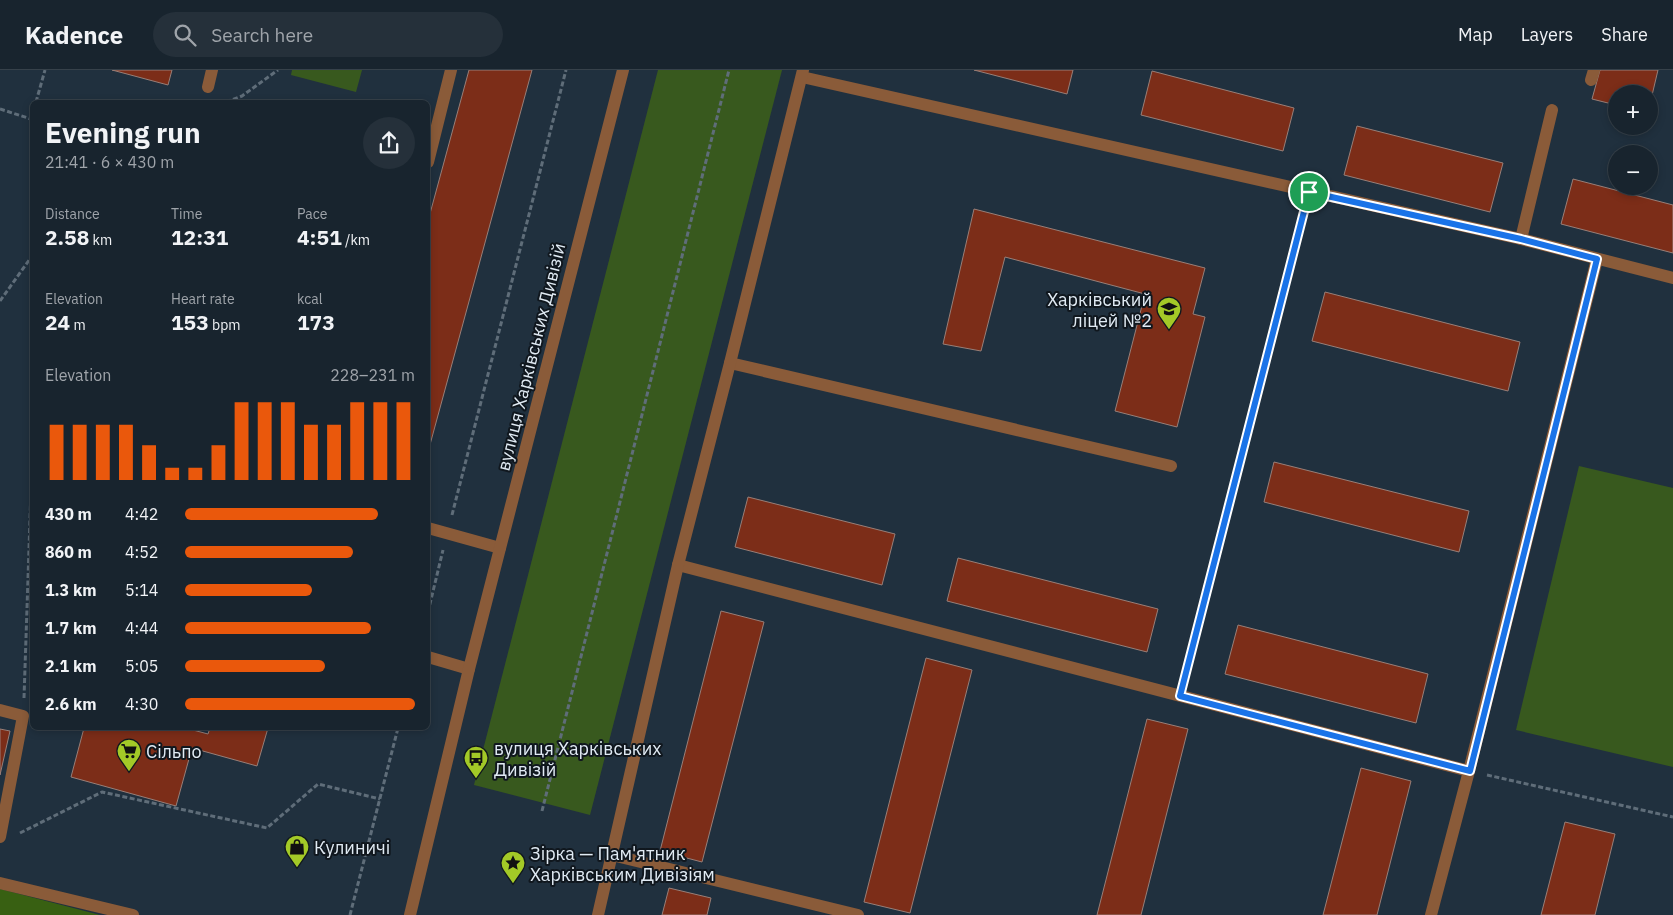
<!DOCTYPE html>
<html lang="en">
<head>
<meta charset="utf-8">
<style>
	:root { --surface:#18242e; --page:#25303a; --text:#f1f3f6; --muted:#9fa4aa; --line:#36414a; --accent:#ea580c }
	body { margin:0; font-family:"IBM Plex Sans",sans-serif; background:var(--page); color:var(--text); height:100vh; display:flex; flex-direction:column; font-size:19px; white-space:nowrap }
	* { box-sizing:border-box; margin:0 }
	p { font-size:16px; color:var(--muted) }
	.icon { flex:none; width:28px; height:28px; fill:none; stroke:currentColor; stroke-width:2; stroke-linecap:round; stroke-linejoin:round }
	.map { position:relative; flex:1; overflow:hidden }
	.side { position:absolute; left:30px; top:30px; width:400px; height:630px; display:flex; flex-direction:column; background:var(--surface); border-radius:8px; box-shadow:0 2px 8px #0003,0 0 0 1px var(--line) }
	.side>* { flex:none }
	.buttons { position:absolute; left:1608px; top:15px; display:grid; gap:10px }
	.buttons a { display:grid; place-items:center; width:50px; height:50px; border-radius:50%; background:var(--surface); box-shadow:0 2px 8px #0003,0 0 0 1px var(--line); font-size:25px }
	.pin { position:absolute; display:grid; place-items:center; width:42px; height:42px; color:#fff; margin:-21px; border:2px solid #fff; border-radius:50%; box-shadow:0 1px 5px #0007 }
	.round { display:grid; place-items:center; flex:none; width:52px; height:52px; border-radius:26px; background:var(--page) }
	.summary { display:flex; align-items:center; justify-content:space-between; height:85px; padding:0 15px }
	h1 { font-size:28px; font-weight:800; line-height:38px }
	.stats { display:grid; grid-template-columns:repeat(3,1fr); gap:8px; height:85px; padding:5px 15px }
	.stats div { display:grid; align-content:center }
	.stats b { font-size:21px; font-weight:800 }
	.stats small { font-size:14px; font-weight:400 }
	.stats p { font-size:14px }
	.chart { height:140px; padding:10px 15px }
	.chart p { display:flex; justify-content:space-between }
	.chart svg { width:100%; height:90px; margin-top:5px; stroke:var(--accent); stroke-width:6 }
	ul { padding:0 15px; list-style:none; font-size:16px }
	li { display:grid; grid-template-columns:80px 60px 1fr; align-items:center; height:38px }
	li i { height:12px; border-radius:6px; background:var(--accent) }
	header { display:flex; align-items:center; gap:30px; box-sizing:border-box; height:70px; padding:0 25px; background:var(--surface); border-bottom:1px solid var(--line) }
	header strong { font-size:24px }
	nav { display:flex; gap:28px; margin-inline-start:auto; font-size:18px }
	.search { width:350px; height:45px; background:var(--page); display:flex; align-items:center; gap:12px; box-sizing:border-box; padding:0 18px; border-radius:28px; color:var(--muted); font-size:19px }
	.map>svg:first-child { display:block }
	.green { fill:#38591e }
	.forest { fill:#386012 }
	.building { fill:#7c2d18; stroke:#987f78 }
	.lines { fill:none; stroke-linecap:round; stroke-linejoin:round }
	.path { stroke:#5f6d79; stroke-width:3; stroke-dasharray:5 2.5; stroke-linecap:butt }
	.minor { stroke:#8a5b39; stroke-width:12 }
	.route-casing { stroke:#fff; stroke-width:10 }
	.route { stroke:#1a73e8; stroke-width:6 }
	.labels { text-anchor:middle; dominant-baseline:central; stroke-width:4; stroke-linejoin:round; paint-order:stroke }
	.poi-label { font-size:18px; fill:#e1ebf4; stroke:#10171e; text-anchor:start }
	.street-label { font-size:18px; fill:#e1ebf4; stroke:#10171e }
</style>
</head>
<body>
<header>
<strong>Kadence</strong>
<div class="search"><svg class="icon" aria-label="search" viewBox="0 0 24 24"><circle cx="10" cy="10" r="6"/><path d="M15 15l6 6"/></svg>Search here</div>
<nav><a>Map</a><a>Layers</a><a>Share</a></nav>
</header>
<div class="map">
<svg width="1673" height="845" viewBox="0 0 1673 845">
	<rect width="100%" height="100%" fill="#20303e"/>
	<g class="green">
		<path d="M 292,0 L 362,0 L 356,22 L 291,5 Z"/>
		<path d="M 658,0 L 782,0 L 590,745 L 474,715 Z"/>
		<path d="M 1579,396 L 1673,418 L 1673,697 L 1516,660 Z"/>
	</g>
	<path class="forest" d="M 0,819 L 100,845 L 0,845 Z"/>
	<g class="building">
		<path d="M 112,0 L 172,0 L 168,15 Z"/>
		<path d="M 469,0 L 532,0 L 428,382 L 428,151 Z"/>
		<path d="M 974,0 L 1073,0 L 1067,24 Z"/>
		<path d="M 1600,0 L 1658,0 L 1649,38 L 1649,24 L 1616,24 L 1616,35 L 1592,29 Z"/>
		<path d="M 1152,1 L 1294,38 L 1283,81 L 1141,45 Z"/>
		<path d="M 1357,56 L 1503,93 L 1490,142 L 1344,105 Z"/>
		<path d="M 1573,109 L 1673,135 L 1673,183 L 1561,154 Z"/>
		<path d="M 974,139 L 1205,198 L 1193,244 L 1205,247 L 1177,357 L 1115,341 L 1145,224 L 1005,187 L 981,281 L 943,274 Z"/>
		<path d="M 1325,222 L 1520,272 L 1508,321 L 1312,271 Z"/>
		<path d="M 1274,392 L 1469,441 L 1459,482 L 1264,432 Z"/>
		<path d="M 748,427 L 895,464 L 882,515 L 735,477 Z"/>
		<path d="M 958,488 L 1158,539 L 1147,582 L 947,531 Z"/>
		<path d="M 721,541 L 764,552 L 702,792 L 660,781 Z"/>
		<path d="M 1238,555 L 1428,604 L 1416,653 L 1225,604 Z"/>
		<path d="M 926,588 L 972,600 L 910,843 L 864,832 Z"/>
		<path d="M 1147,649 L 1188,659 L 1141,845 L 1097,845 Z"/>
		<path d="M 84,658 L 194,658 L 193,660 L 208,664 L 210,658 L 268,658 L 257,696 L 192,678 L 176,736 L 71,707 Z"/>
		<path d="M 0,659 L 10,661 L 0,705 Z"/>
		<path d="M 1361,698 L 1411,711 L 1377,845 L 1323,845 Z"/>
		<path d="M 1565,752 L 1615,764 L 1595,845 L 1541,845 Z"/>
		<path d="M 669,818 L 711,828 L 707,845 L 662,845 Z"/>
	</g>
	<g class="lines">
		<g class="path">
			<path d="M 36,32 L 45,0"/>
			<path d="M 226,32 L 242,26 L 278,0"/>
			<path d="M 0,39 L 31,49"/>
			<path d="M 32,43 L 31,49 L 32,58"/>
			<path d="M 0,231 L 32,186"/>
			<path d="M 452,445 L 566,0"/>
			<path d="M 428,542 L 443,480"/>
			<path d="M 1185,608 L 1305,139"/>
			<path d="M 24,628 L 32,389"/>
			<path d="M 1487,705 L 1673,747"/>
			<path d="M 542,741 L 729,0"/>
			<path d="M 20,763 L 102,722 L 267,758 L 318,714 L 380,729"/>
			<path d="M 350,845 L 398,658"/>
		</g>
		<g class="minor">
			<path d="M 802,7 L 1521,169 L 1673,208"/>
			<path d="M 1591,10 L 1594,0"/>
			<path d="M 208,17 L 212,0"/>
			<path d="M 428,92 L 451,0"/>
			<path d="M 1521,169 L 1552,40"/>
			<path d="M 730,293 L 1171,396"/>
			<path d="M 428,458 L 500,478"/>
			<path d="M 678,495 L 1469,701 L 1597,189"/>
			<path d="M 428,587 L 469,599"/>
			<path d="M 0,640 L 23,646 L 0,767"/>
			<path d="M 612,785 L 858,845"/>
			<path d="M 0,813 L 133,845"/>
			<path d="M 410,845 L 469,599 L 623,0"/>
			<path d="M 598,845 L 678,495 L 730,293 L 803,0"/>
			<path d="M 1431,845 L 1469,701"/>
		</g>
	</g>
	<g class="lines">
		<defs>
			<path id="route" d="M 1309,122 L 1521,169 L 1597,189 L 1470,701 L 1180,626 Z"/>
		</defs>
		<use href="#route" class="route-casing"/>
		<use href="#route" class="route"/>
	</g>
	<defs>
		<symbol id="school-pin" viewBox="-11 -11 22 30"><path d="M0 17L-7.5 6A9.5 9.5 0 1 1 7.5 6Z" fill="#a3c927" stroke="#10171e"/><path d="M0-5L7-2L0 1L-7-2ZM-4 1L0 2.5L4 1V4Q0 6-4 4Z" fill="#111"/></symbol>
		<symbol id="supermarket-pin" viewBox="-11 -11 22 30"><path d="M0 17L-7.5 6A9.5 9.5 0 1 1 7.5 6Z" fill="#a3c927" stroke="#10171e"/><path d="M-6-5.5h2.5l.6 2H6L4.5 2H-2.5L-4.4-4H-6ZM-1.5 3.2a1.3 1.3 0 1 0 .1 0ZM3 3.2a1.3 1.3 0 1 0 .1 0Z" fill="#111"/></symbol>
		<symbol id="bus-pin" viewBox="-11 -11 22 30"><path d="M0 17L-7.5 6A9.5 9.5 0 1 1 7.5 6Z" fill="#a3c927" stroke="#10171e"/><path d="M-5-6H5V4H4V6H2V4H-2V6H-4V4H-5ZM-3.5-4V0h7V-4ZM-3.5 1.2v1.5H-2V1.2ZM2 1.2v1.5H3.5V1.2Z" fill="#111"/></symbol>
		<symbol id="shop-pin" viewBox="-11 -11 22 30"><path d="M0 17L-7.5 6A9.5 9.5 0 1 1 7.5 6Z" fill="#a3c927" stroke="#10171e"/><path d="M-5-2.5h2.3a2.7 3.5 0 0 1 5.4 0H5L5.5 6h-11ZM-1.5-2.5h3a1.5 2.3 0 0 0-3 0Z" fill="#111"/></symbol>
		<symbol id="sight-pin" viewBox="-11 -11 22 30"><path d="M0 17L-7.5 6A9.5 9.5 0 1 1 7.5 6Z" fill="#a3c927" stroke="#10171e"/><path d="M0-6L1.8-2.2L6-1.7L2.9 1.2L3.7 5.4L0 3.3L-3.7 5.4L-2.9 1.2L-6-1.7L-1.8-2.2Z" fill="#111"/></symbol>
	</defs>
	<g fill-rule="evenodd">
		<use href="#school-pin" x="1155" y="225" width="28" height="38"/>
		<use href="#supermarket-pin" x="115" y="667" width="28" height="38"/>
		<use href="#bus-pin" x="462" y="674" width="28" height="38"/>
		<use href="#shop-pin" x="283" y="763" width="28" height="38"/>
		<use href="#sight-pin" x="499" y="779" width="28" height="38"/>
	</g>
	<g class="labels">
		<g class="poi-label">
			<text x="1152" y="229" text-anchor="end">Харківський<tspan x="1152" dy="21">ліцей №2</tspan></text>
			<text x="494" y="678">вулиця Харківських<tspan x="494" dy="21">Дивізій</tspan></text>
			<text x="146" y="681">Сільпо</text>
			<text x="314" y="777">Кулиничі</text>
			<text x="530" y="783">Зірка — Пам'ятник<tspan x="530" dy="21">Харківським Дивізіям</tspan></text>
		</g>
		<g class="street-label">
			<text transform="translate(531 287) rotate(-76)">вулиця Харківських Дивізій</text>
		</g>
	</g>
</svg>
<div class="buttons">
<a>+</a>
<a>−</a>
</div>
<div class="pin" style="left:1309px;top:122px;background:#1e9e55"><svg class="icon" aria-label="arrive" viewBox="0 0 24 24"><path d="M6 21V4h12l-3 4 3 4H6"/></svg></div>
<section class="side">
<div class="summary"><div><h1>Evening run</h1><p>21:41 · 6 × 430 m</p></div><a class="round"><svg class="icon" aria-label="share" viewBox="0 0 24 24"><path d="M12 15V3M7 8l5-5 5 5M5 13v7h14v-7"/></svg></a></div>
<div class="stats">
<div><p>Distance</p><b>2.58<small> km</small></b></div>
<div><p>Time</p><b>12:31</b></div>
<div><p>Pace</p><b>4:51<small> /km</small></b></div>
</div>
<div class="stats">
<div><p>Elevation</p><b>24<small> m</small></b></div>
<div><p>Heart rate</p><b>153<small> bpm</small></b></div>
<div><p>kcal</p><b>173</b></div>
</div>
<div class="chart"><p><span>Elevation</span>228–231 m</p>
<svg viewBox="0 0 160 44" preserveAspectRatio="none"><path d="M5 44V17M15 44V17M25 44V17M35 44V17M45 44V27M55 44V38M65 44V38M75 44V27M85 44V6M95 44V6M105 44V6M115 44V17M125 44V17M135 44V6M145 44V6M155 44V6"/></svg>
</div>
<ul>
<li><b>430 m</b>4:42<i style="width:84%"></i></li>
<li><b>860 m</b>4:52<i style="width:73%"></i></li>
<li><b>1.3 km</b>5:14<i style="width:55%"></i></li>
<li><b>1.7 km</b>4:44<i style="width:81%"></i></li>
<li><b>2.1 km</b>5:05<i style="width:61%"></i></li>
<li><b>2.6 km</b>4:30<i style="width:100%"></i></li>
</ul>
</section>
</div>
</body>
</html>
